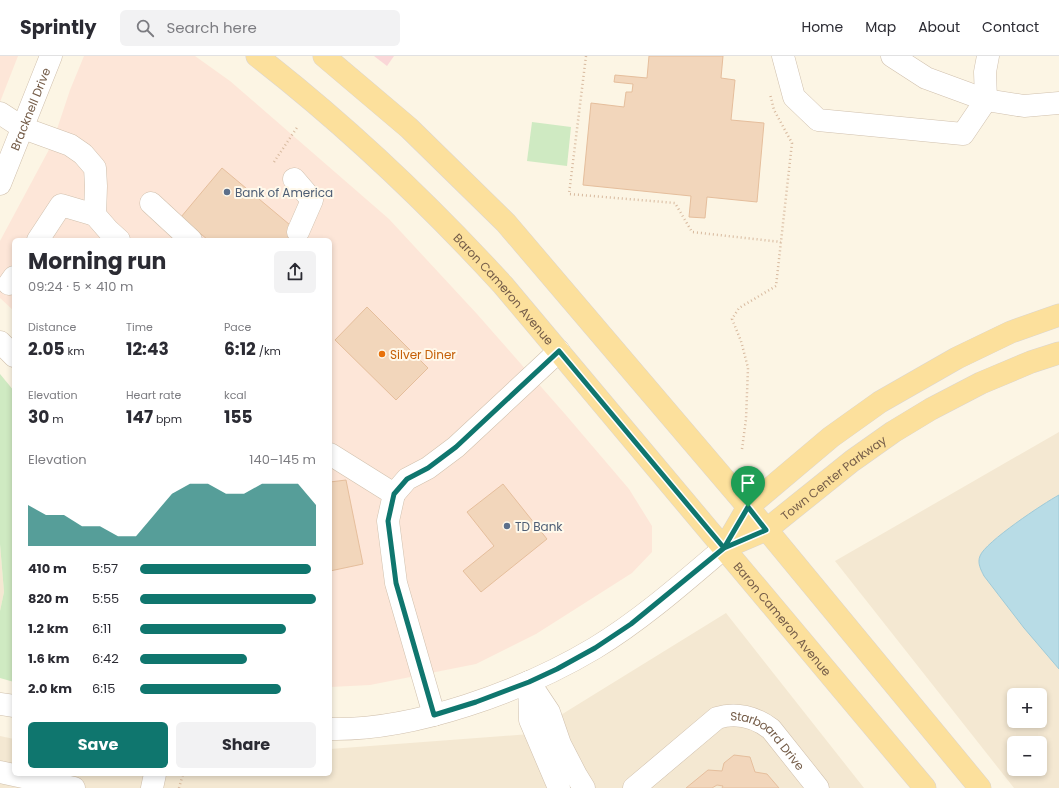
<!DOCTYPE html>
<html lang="en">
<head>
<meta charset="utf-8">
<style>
	:root { --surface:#fff; --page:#f2f2f3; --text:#2b2b33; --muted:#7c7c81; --line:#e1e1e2; --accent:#0f766e }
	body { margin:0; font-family:Poppins,sans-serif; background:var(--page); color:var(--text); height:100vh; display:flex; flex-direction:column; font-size:15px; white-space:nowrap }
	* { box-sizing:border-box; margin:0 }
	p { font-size:13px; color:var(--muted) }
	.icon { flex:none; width:22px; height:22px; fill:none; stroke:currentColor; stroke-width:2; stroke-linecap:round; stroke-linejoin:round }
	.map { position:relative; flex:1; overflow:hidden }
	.sheet { position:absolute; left:12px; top:182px; width:320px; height:538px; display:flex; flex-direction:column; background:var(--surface); border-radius:6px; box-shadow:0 2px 6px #0003 }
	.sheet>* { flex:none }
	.buttons { position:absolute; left:1007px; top:632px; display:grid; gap:8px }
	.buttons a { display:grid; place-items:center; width:40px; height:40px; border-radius:6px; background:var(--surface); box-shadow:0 2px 6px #0003; font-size:20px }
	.pin { position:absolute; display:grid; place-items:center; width:34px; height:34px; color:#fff; margin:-41px -17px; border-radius:50% 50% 50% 0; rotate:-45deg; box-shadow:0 0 4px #0007 }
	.pin .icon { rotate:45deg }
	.round { display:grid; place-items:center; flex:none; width:42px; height:42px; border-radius:6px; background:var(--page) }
	.headline { display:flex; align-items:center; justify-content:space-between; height:68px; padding:0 16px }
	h1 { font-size:22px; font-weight:700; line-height:30px }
	.metrics { display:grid; grid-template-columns:repeat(3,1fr); gap:6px; height:68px; padding:4px 16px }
	.metrics div { display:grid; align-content:center }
	.metrics b { font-size:17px; font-weight:700 }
	.metrics small { font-size:11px; font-weight:400 }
	.metrics p { font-size:11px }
	.chart { height:112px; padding:8px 16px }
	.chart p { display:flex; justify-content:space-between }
	.chart svg { width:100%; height:72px; margin-top:4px; fill:var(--accent); opacity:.7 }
	.button { display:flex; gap:8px; margin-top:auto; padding:8px 16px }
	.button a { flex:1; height:46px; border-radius:6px; background:var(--accent); color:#fff; font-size:16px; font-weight:700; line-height:46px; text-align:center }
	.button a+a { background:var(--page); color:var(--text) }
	ul { padding:0 16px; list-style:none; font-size:13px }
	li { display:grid; grid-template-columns:64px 48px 1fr; align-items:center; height:30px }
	li i { height:10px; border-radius:5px; background:var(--accent) }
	header { display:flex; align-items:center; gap:24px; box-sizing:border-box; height:56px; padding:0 20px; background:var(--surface); border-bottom:1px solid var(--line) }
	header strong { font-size:19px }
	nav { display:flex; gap:22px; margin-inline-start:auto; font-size:14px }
	.search { width:280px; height:36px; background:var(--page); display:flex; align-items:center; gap:10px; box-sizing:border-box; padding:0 14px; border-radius:6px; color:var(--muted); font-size:15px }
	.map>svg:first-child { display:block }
	.residential { fill:#f4e8d2; fill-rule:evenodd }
	.commercial { fill:#fde6d8 }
	.medical { fill:#fad7d8 }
	.green { fill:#cfeac2 }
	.water { fill:#b8dce6; stroke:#9ecad8 }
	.building { fill:#f2d6bb; stroke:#e5be9c }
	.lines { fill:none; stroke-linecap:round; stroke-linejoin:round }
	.minor-casing { stroke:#d0c0ad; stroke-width:23 }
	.major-casing { stroke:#dbd5d0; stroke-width:23 }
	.path { stroke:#d7b99e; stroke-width:2.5; stroke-dasharray:1 3; stroke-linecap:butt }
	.minor { stroke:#fff; stroke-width:22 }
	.major { stroke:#fce09c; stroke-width:22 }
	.route-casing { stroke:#fff; stroke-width:8 }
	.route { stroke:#0f766e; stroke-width:5 }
	.service-dot { fill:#5c6f8a; stroke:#fff9eb; stroke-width:1.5 }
	.food-dot { fill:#e8710a; stroke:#fff9eb; stroke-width:1.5 }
	.labels { text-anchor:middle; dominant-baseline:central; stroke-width:4; stroke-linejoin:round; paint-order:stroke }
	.street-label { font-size:12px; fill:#755d49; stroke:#fff9eb }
	.service-label { font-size:12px; fill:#4e5e75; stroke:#fff9eb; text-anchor:start }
	.food-label { font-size:12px; fill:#c56008; stroke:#fff9eb; text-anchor:start }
</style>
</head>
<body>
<header>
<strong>Sprintly</strong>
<div class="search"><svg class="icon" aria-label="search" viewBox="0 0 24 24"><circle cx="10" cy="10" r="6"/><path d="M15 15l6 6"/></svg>Search here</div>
<nav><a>Home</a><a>Map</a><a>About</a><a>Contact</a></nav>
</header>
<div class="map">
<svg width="1059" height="732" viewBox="0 0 1059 732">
	<rect width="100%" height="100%" fill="#fcf5e4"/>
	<g class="residential">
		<path d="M 1059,376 L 1059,732 L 1014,732 L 835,505 ZM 1014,639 L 1040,639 L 1040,665 L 1014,665 ZM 1014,687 L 1040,687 L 1040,713 L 1014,713 Z"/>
		<path d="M 0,488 L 4,536 L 0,555 Z"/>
		<path d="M 726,557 L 864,732 L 0,732 L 0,680 L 14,683 L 14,718 L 330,718 L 330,693 L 530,678 Z"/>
	</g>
	<g class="commercial">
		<path d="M 0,0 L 18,0 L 0,46 Z"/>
		<path d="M 84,0 L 195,0 L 230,25 L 389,163 L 477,258 L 565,358 L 629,433 L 652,470 L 652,496 L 632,517 L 536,578 L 476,608 L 370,629 L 330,631 L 330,184 L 14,184 L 14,255 L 0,242 L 0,185 L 52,88 L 70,34 Z"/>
	</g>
	<path class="medical" d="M 374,0 L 394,0 L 387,10 Z"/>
	<g class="green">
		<path d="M 532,66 L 571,71 L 567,110 L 527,105 Z"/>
		<path d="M 0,318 L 14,335 L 14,626 L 0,622 L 0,555 L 4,536 L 0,488 Z"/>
	</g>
	<path class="water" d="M 1059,439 L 1059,613 L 1024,572 L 984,520 C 981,514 977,507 980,500 C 985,486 1044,447 1059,439 Z"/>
	<g class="building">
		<path d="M 649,0 L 723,0 L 721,22 L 735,24 L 731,64 L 764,67 L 757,146 L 707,141 L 705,162 L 689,161 L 691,140 L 583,129 L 591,47 L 624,51 L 626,36 L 632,36 L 633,28 L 614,26 L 615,19 L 647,22 Z"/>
		<path d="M 222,112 L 308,184 L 208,184 L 181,161 Z"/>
		<path d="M 367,251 L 428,312 L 396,344 L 335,284 Z"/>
		<path d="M 346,424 L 363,508 L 330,515 L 330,426 Z"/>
		<path d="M 503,428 L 547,483 L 481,536 L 463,515 L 494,490 L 467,456 Z"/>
		<path d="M 734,699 L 750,701 L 755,716 L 767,718 L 779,732 L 722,732 L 723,730 L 717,729 L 712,732 L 686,732 L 708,714 L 722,715 L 724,707 Z"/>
	</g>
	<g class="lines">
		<defs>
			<g id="minor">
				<path d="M 783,0 L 794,41 L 818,64 L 963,78 L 986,44 L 985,16 L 988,0"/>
				<path d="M 892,0 L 926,22 L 986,44 L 1024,50 L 1059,47"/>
				<path d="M 0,57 L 23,72 L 70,89 L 83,98 L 95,112 L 96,130 L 95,159 L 108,174 L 119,184"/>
				<path d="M 294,123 L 312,144 L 298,176"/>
				<path id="s1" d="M 0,128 L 51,0"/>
				<path d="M 151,147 L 191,184"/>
				<path d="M 38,184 L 61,149 L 95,159"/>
				<path d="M 9,228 L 14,221"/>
				<path d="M 0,286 L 14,300"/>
				<path d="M 330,398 L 394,438 L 388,465 L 396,527 L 434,659"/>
				<path d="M 394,438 L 407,423 L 428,412 L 456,391 L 559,295"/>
				<path d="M 529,626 L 549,656 L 560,688 L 576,719 L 584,732"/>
				<path d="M 529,626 L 530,664 L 559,732"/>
				<path d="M 0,648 L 14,650"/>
				<path d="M 330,673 C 414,675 523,635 595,592 C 641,564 683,527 724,492"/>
				<path d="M 0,716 L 74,732"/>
				<path d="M 152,732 L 155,718"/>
				<path id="s2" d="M 634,732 L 717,662 C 736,656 755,661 771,673 L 818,732"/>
			</g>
			<g id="major">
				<path id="s3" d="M 257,0 C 347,70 426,145 503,229 L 925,732"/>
				<path d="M 324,0 L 409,72 L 506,167 L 748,451 L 980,732"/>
				<path d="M 724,492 L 748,451 L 831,381 L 880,346 L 957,302 L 1011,276 L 1059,259"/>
				<path id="s4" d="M 724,492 L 766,474 L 852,405 L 893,376 L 931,353 L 981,327 L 1031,306 L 1059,297"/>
			</g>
		</defs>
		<use href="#minor" class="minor-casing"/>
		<use href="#major" class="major-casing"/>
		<g class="path">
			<path d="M 586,0 L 569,138 L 675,147 L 692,176 L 781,186"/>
			<path d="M 274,106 L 298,70"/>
			<path d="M 742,393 L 746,363 L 748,312 L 741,285 L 732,263 L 739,252 L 776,230 L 792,87 L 774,54 L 770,38"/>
			<path d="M 179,732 L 183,718"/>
		</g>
		<use href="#minor" class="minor"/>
		<use href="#major" class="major"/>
	</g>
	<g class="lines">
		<defs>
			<path id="route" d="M 748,451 L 724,492 L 631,568 L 595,592 L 557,613 L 529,626 L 476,646 L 434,659 L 396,527 L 388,465 L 394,438 L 407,423 L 428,412 L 456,391 L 559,295 L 724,492 L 766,474 L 748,451"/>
		</defs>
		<use href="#route" class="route-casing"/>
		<use href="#route" class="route"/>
	</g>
	<g class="service-dot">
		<circle cx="227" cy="136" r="4"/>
		<circle cx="507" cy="470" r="4"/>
	</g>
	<circle class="food-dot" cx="382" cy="298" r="4"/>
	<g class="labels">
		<g class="street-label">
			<text stroke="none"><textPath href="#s1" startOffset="81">Bracknell Drive</textPath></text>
			<text stroke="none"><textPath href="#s3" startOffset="340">Baron Cameron Avenue</textPath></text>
			<text stroke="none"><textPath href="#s4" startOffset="131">Town Center Parkway</textPath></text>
			<text stroke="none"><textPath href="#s3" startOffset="772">Baron Cameron Avenue</textPath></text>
			<text stroke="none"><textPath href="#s2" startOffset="169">Starboard Drive</textPath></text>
		</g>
		<g class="service-label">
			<text x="235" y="136">Bank of America</text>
			<text x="515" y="470">TD Bank</text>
		</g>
		<g class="food-label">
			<text x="390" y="298">Silver Diner</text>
		</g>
	</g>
</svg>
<div class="buttons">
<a>+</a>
<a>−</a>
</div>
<div class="pin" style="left:748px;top:451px;background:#1e9e55"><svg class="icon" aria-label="arrive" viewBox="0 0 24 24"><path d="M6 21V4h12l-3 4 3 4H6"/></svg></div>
<section class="sheet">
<div class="headline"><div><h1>Morning run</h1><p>09:24 · 5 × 410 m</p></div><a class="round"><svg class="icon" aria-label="share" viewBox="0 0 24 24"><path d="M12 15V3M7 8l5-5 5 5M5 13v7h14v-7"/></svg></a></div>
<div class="metrics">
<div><p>Distance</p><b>2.05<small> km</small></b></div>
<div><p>Time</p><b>12:43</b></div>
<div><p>Pace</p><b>6:12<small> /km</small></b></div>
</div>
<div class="metrics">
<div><p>Elevation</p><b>30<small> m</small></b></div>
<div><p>Heart rate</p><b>147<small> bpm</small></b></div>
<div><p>kcal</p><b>155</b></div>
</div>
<div class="chart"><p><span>Elevation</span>140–145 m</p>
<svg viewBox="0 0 160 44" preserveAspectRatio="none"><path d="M0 44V19L10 25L20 25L30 32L40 32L50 38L60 38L70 25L80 12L90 6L100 6L110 12L120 12L130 6L140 6L150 6L160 19V44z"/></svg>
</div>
<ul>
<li><b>410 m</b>5:57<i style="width:97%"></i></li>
<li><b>820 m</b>5:55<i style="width:100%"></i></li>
<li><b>1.2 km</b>6:11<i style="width:83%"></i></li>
<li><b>1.6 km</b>6:42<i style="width:61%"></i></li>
<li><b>2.0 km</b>6:15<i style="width:80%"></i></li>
</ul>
<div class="button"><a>Save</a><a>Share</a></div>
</section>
</div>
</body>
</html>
